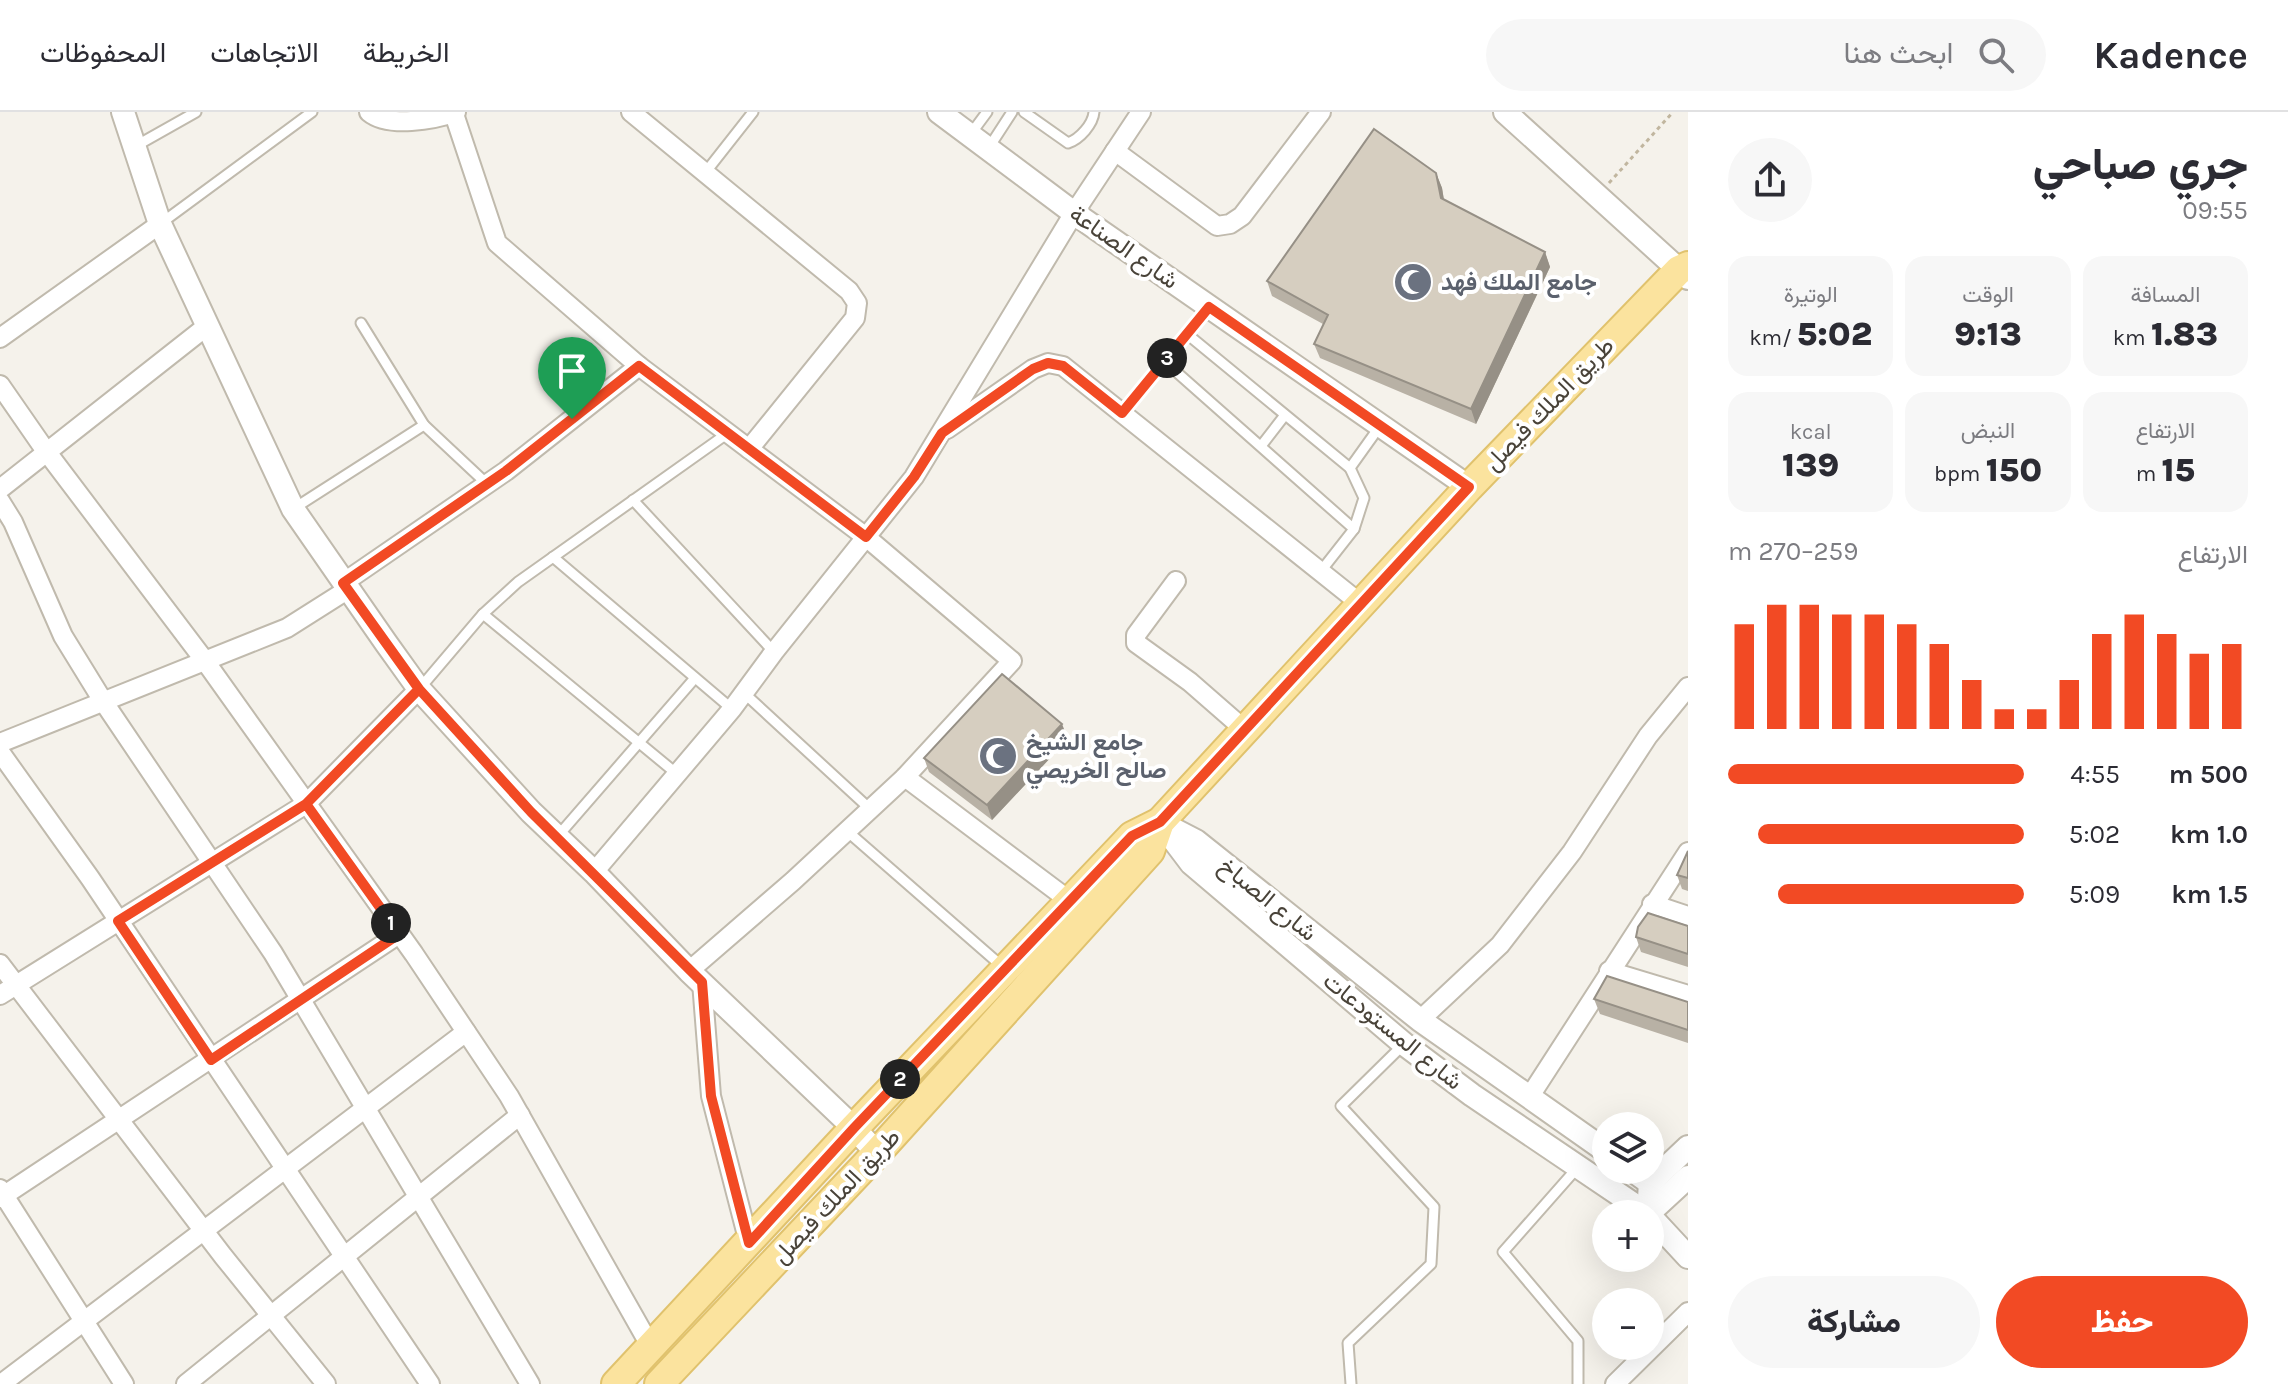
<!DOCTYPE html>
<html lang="ar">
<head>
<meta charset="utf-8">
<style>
	:root { --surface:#fff; --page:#f7f7f7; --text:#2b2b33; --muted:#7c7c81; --line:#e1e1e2; --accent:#f24a24 }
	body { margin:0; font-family:Karla,Vazirmatn,sans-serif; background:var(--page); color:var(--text); direction:rtl; height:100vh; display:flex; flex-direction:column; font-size:30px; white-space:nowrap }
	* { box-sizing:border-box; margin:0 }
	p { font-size:26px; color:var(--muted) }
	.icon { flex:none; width:44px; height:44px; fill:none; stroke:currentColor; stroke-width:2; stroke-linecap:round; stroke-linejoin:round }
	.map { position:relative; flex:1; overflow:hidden; direction:ltr }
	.side { display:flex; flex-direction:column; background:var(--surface); width:600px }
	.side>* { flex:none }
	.buttons { position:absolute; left:1592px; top:1000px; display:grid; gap:16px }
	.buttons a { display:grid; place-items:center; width:72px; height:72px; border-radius:50%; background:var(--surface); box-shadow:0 8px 32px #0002; font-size:40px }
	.pin { position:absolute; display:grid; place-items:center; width:68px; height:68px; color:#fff; margin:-82px -34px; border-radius:50% 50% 50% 0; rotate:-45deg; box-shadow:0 0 8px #0007 }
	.pin .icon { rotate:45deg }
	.km { position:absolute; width:40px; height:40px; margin:-20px; border-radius:50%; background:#222; color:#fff; font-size:22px; line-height:40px; text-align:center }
	.round { display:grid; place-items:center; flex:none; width:84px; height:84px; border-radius:42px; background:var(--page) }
	.headline { display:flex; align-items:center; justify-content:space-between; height:136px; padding:0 40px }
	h1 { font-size:44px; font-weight:800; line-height:60px }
	.figures { display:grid; grid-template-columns:repeat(3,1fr); gap:12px; height:136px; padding:8px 40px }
	.figures div { display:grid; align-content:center; border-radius:20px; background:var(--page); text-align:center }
	.figures b { font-size:34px; font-weight:800 }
	.figures small { font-size:22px; font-weight:400 }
	.figures p { font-size:22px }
	.chart { height:224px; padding:16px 40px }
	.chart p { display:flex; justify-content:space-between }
	.chart svg { width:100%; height:144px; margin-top:8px; stroke:var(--accent); stroke-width:6 }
	.cta { display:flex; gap:16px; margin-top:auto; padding:16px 40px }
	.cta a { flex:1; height:92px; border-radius:48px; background:var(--accent); color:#fff; font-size:32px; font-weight:800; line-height:92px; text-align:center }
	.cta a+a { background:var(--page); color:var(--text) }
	ul { padding:0 40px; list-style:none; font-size:26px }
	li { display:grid; grid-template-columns:128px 96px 1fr; align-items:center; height:60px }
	li i { height:20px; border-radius:10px; background:var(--accent) }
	header { display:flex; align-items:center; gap:48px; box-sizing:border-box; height:112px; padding:0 40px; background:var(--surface); border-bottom:2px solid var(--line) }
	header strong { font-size:38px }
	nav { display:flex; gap:44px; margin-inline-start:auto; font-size:28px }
	.search { width:560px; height:72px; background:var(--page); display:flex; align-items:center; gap:20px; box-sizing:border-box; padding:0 28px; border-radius:44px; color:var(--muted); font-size:30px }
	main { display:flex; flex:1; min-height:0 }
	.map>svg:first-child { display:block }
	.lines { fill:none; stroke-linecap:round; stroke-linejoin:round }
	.service-casing { stroke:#c0baad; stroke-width:13 }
	.minor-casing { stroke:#c0baad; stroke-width:22 }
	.tertiary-casing { stroke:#c0baad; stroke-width:26 }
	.primary-casing { stroke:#e0c26d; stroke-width:32 }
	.path { stroke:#c1b69f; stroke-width:3; stroke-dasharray:4 4; stroke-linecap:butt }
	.service { stroke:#fff; stroke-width:9 }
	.minor { stroke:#fff; stroke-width:18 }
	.tertiary { stroke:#fff; stroke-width:22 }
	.primary { stroke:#fbe39e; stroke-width:28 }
	.wall { fill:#b8b1a5 }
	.shaded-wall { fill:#969086 }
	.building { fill:#d6cec0; stroke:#969086; stroke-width:2 }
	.route-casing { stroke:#fff; stroke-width:16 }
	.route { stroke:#f24a24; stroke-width:10 }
	.labels { text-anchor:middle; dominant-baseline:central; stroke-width:8; stroke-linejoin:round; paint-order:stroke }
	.street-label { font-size:24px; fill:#494339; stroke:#fff }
	.worship-label { font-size:24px; font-weight:bold; fill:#5b616d; stroke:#fff; text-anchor:start }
</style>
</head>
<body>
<header>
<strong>Kadence</strong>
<div class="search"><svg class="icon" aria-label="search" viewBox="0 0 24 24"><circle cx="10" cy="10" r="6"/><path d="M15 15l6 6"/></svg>ابحث هنا</div>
<nav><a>الخريطة</a><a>الاتجاهات</a><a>المحفوظات</a></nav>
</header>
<main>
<section class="side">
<div class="headline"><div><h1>جري صباحي</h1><p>09:55</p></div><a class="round"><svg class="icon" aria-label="share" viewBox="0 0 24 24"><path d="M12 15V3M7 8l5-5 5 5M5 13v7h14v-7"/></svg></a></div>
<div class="figures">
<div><p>المسافة</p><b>1.83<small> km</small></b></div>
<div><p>الوقت</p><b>9:13</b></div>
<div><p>الوتيرة</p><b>5:02<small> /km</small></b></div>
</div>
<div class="figures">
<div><p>الارتفاع</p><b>15<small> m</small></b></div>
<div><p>النبض</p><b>150<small> bpm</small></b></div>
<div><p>kcal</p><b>139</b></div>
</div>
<div class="chart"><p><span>الارتفاع</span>259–270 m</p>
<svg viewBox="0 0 160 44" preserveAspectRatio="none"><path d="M5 44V12M15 44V6M25 44V6M35 44V9M45 44V9M55 44V12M65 44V18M75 44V29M85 44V38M95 44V38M105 44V29M115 44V15M125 44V9M135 44V15M145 44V21M155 44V18"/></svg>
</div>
<ul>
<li><b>500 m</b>4:55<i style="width:100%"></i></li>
<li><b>1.0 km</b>5:02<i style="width:90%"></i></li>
<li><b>1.5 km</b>5:09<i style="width:83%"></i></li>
</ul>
<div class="cta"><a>حفظ</a><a>مشاركة</a></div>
</section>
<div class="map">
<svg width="1688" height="1272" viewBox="0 0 1688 1272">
	<rect width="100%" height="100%" fill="#f5f2eb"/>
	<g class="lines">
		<defs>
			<g id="service">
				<path d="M 1024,0 L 1068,31 C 1080,27 1093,12 1094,0"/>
				<path d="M 970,23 L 987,0"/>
				<path d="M 134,35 L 196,0"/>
				<path d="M 988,37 L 1012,0"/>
				<path d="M 705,61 L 753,0"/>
				<path d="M 160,112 L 312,0"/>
				<path d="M 361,211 L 424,313 L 487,372"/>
				<path d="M 1187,222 L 1350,356"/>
				<path d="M 1164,249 L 1354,417"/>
				<path d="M 1122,301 L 1209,195"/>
				<path d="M 1261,334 L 1285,303"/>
				<path d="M 633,388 L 774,540"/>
				<path d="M 293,397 L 424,313"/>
				<path d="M 553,445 L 732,597"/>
				<path d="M 1321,459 L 1354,417 L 1364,386 L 1350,356 L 1380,314"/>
				<path d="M 483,502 L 677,662"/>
				<path d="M 421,575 L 483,502 L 518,470 L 728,321"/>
				<path d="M 744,581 L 870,697"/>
				<path d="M 847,719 L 1004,856"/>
				<path d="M 557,725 L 695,566"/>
				<path d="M 1578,1055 L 1503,1140 L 1578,1229 L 1578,1272"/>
				<path d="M 1351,1272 L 1348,1231 L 1431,1152 L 1434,1095 L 1341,994 L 1404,932"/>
			</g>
			<g id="minor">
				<path d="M 369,0 C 388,16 434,8 456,0"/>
				<path d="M 631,0 L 849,179 L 857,191 L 855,206 L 749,337"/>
				<path d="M 454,2 L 497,131 L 639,254 L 866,425 L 1012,549 L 905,665 L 793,769 L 689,859"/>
				<path d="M 1115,39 L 1217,114 L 1230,112 L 1242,104 L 1321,0"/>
				<path d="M 0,226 L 160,112"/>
				<path d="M 0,273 L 43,335 L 205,549 L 414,842 L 509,984 L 651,1235"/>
				<path d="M 947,317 L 1033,257 L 1048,251 L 1063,254 L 1361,492"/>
				<path d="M 0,377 L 207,214"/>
				<path d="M 0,389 L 13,410 L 63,524 L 103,589 L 273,841 L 530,1272"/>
				<path d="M 1176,469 L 1136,523 L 1136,531 L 1190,570 L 1245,618"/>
				<path d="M 343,471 L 506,359 L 639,254"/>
				<path d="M 0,631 L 287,516 L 347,478"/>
				<path d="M 0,640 L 90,766 L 430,1272"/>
				<path d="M 905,665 L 1070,789"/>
				<path d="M 594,760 L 732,597 L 774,540 L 914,365 L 1074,101 L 1141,0"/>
				<path d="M 1652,792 L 1688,804"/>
				<path d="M 0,852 L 223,1144 L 326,1272"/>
				<path d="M 1609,859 L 1688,883"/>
				<path d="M 702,870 L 711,984 L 749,1131"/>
				<path d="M 0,883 L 306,692 L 419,577"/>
				<path d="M 1420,908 L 1500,833 L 1572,740 L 1648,624 L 1688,575"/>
				<path d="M 1530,984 L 1688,740"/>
				<path d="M 0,1077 L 124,1272"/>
				<path d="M 0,1086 L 399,822"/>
				<path d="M 1,1272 L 466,920"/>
				<path d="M 186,1272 L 520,1003"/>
				<path d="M 1615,1272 L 1688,1200"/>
			</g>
			<g id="tertiary">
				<path d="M 123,0 L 160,112 L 293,397 L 386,531 L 419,577 L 531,700 L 594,760 L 689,859 L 854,1016 L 877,1041"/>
				<path d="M 939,0 L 1074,101 L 1469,375"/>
				<path d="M 1505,0 L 1688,166"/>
				<path d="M 1160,710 L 1191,751 L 1404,932 L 1472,983 L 1648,1102"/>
				<path d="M 1167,714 L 1196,729 L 1420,908 L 1606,1039"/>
				<path d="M 1632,1058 L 1650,1071"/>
				<path d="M 1648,1102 L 1650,1071 L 1688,1035"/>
				<path d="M 1648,1102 L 1688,1065"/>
				<path d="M 1650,1104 L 1688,1145"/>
			</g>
			<g id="primary">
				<path d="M 616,1272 L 854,1016 L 1132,724 L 1160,710"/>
				<path d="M 659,1272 L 877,1041 L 1150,739 L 1160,710 L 1469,375 L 1679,158 L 1688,154"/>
			</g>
		</defs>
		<use href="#service" class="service-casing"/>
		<use href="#minor" class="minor-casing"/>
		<use href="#tertiary" class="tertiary-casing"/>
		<use href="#primary" class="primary-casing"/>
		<path class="path" d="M 1609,71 L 1673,0"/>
		<use href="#service" class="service"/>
		<use href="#minor" class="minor"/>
		<use href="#tertiary" class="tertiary"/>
		<use href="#primary" class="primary"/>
	</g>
	<g class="wall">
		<path d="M 1436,61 L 1442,76 L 1444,88 L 1545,140 L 1550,155 L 1476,312 L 1320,246 L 1314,232 L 1323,212 L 1272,184 L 1267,169 Z"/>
		<path d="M 1068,627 L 992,708 L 929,660 L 924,646 Z"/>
		<path d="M 1688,739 L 1688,779 L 1682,777 L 1677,763 Z"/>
		<path d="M 1688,814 L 1688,855 L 1641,840 L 1636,825 Z"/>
		<path d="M 1594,887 L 1688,890 L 1688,931 L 1600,902 Z"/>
	</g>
	<g class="shaded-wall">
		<path d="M 1436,61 L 1442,76 L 1446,101 L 1441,86 Z"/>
		<path d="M 1545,140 L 1550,155 L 1476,312 L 1471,297 Z"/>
		<path d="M 1062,612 L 1068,627 L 992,708 L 987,693 Z"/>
	</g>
	<g class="building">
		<path d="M 1374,17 L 1436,61 L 1441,86 L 1545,140 L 1471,297 L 1314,232 L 1328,203 L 1267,169 Z"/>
		<path d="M 1002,562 L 1062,612 L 987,693 L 924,646 Z"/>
		<path d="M 1688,739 L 1688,766 L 1677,763 Z"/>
		<path d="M 1648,801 L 1688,814 L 1688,842 L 1636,825 L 1638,815 Z"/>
		<path d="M 1607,864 L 1688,890 L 1688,918 L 1594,887 Z"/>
	</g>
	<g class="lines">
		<defs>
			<path id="route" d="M 572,307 L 506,359 L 343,471 L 419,577 L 306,692 L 118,809 L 211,948 L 399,822 L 306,692 L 419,577 L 531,700 L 702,870 L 711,984 L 749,1131 L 854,1016 L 1132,724 L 1160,710 L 1469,375 L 1209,195 L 1122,301 L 1063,254 L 1048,251 L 1033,257 L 942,321 L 914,365 L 866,425 L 639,254 L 572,307"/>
		</defs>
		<use href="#route" class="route-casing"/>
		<use href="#route" class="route"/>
	</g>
	<defs>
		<symbol id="mosque-disc" viewBox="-11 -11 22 22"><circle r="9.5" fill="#6b7280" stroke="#fff"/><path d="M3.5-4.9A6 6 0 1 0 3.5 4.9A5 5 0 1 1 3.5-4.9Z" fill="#fff"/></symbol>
	</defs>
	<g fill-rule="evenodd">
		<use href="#mosque-disc" x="1391" y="148" width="44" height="44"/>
		<use href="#mosque-disc" x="976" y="622" width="44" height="44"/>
	</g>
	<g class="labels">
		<g class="street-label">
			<text transform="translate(1124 135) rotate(35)">شارع الصناعة</text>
			<text transform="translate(1549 292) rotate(-46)">طريق الملك فيصل</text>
			<text transform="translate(1268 787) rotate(39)">شارع الصباخ</text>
			<text transform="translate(1393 919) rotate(39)">شارع المستودعات</text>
			<text transform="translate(836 1084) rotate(-47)">طريق الملك فيصل</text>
		</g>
		<g class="worship-label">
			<text x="1441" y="170">جامع الملك فهد</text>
			<text x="1026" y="630">جامع الشيخ<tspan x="1026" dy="28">صالح الخريصي</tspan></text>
		</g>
	</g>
</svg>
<div class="buttons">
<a><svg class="icon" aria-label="layers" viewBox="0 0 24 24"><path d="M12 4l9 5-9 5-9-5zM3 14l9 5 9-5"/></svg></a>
<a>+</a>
<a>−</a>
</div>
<div class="pin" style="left:572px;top:307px;background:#1e9e55"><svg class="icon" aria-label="arrive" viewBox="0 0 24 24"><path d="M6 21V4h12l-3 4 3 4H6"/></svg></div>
<b class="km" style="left:391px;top:811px">1</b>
<b class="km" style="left:900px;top:967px">2</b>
<b class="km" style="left:1167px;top:246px">3</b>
</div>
</main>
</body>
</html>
